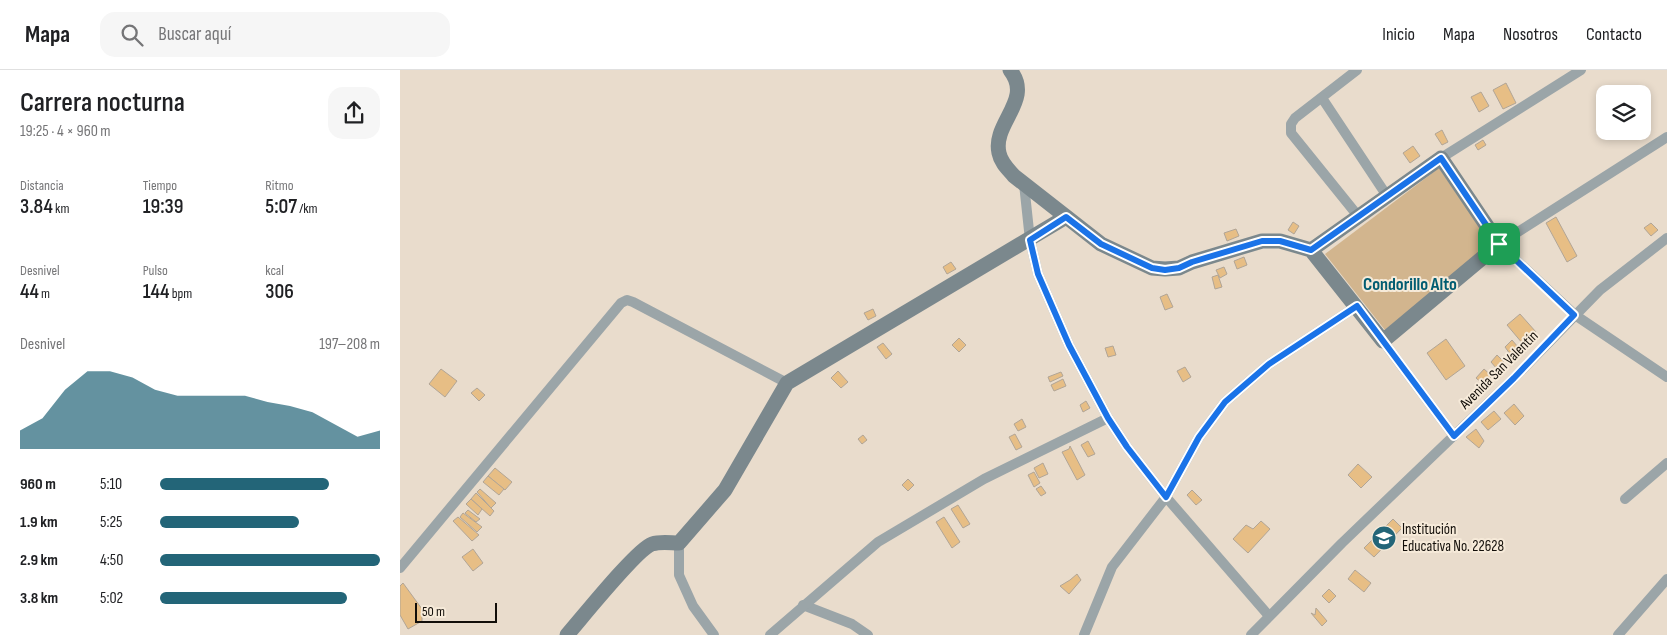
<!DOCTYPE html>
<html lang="es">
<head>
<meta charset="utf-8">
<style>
	:root { --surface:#fff; --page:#f6f6f6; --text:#202124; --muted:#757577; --line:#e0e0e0; --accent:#236578 }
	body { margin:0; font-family:"Sofia Sans Condensed",sans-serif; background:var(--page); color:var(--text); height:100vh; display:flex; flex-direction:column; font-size:19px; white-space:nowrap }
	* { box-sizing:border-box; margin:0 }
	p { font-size:16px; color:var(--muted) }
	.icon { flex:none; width:28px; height:28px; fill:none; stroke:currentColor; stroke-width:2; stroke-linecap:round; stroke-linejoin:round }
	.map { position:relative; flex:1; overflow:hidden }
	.drawer { display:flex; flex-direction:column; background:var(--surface); width:400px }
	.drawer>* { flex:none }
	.controls { position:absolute; left:1196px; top:15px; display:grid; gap:10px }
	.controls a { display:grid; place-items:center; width:55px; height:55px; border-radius:10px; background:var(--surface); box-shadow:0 2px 8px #0003; font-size:25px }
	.scale { position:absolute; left:15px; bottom:12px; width:82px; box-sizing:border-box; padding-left:5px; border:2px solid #120e09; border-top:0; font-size:14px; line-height:18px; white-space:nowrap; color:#120e09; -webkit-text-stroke:4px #f6ead9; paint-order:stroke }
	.pin { position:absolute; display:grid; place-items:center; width:42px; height:42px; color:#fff; margin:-21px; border-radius:10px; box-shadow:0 2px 8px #0006 }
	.round { display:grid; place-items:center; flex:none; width:52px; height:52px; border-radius:15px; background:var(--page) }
	.headline { display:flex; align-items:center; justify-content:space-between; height:85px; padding:0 20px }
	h1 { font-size:28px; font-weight:600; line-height:38px }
	.figures { display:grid; grid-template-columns:repeat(3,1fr); gap:8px; height:85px; padding:5px 20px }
	.figures div { display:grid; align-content:center }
	.figures b { font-size:21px; font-weight:600 }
	.figures small { font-size:14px; font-weight:400 }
	.figures p { font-size:14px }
	.chart { height:140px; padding:10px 20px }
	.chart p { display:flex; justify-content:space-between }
	.chart svg { width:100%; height:90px; margin-top:5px; fill:var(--accent); opacity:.7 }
	ul { padding:0 20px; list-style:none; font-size:16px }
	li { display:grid; grid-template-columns:80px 60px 1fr; align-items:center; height:38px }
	li i { height:12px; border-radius:6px; background:var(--accent) }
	header { display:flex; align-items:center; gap:30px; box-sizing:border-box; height:70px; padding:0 25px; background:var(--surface); border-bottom:1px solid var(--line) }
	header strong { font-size:24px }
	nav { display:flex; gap:28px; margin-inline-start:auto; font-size:18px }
	.search { width:350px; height:45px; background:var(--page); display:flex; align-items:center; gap:12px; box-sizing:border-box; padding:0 18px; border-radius:15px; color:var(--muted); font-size:19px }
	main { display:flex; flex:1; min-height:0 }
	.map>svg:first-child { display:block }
	.green { fill:#d2b58e }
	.building { fill:#e7be85; stroke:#b1a596 }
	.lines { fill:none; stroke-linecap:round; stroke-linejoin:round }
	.street { stroke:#9ba5a8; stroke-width:10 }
	.secondary { stroke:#7b888d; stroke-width:15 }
	.route-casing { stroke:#fff; stroke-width:10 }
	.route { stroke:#1a73e8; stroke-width:6 }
	.labels { text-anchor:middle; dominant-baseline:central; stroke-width:4; stroke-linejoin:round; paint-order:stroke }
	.street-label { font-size:15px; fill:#120e09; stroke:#f6ead9 }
	.poi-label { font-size:15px; fill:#120e09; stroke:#f6ead9; text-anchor:start }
	.quarter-label { font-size:18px; font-weight:bold; fill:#015c71; stroke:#f6ead9 }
</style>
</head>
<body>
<header>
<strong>Mapa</strong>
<div class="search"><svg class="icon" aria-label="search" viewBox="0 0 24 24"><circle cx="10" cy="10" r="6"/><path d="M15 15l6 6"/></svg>Buscar aquí</div>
<nav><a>Inicio</a><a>Mapa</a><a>Nosotros</a><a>Contacto</a></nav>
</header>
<main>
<section class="drawer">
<div class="headline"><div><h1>Carrera nocturna</h1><p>19:25 · 4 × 960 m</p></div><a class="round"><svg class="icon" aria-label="share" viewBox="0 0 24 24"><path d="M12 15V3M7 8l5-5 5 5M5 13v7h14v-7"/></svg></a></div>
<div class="figures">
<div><p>Distancia</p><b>3.84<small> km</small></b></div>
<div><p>Tiempo</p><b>19:39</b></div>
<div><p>Ritmo</p><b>5:07<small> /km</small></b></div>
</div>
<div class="figures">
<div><p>Desnivel</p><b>44<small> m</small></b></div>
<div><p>Pulso</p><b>144<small> bpm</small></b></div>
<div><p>kcal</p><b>306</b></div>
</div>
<div class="chart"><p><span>Desnivel</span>197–208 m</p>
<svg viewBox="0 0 160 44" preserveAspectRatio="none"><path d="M0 44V35L10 29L20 15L30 6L40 6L50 9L60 15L70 18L80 18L90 18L100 18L110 21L120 23L130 26L140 32L150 38L160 35V44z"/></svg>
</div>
<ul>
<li><b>960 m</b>5:10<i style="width:77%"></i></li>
<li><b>1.9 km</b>5:25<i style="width:63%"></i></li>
<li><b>2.9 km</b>4:50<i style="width:100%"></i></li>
<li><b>3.8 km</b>5:02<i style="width:85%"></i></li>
</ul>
</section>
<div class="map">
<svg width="1267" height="565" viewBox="0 0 1267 565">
	<rect width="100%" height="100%" fill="#e9dccc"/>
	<path class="green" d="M 1039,98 L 1091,174 L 985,260 L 925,184 Z"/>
	<g class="building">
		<path d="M 1106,13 L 1116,33 L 1103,39 L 1093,20 Z"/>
		<path d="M 1081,22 L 1089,36 L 1079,42 L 1071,27 Z"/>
		<path d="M 1042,60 L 1048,72 L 1042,75 L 1035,64 Z"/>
		<path d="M 1083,70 L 1086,75 L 1078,80 L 1075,75 Z"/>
		<path d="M 1013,76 L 1020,86 L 1010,93 L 1003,83 Z"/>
		<path d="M 1156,147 L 1177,186 L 1167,192 L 1146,153 Z"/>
		<path d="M 893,152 L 899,156 L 894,164 L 888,160 Z"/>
		<path d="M 1251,153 L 1258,160 L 1251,166 L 1244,158 Z"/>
		<path d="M 836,159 L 839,166 L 827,171 L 824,163 Z"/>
		<path d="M 844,187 L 847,195 L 837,199 L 834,191 Z"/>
		<path d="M 551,192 L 556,199 L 547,204 L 543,197 Z"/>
		<path d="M 824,197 L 827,204 L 820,208 L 816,200 Z"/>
		<path d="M 818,205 L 822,217 L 815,219 L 812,207 Z"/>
		<path d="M 767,224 L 773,237 L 765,240 L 760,227 Z"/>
		<path d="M 473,239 L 476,246 L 468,250 L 464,243 Z"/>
		<path d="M 1120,244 L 1136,262 L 1123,274 L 1107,255 Z"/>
		<path d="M 559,268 L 566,275 L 559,282 L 552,275 Z"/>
		<path d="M 1046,269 L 1065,296 L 1046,310 L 1027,283 Z"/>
		<path d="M 1112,270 L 1118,277 L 1110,284 L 1105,277 Z"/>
		<path d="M 483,273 L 492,284 L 486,289 L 477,277 Z"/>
		<path d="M 713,276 L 716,285 L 708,287 L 705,278 Z"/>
		<path d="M 1097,285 L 1104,292 L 1097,299 L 1091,292 Z"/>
		<path d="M 785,297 L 791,307 L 783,312 L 777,301 Z"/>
		<path d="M 41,299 L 57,311 L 45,327 L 29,314 Z"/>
		<path d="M 1084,299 L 1092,306 L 1084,315 L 1076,308 Z"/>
		<path d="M 438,301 L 448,312 L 441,318 L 431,308 Z"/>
		<path d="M 661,302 L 663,306 L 650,312 L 648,307 Z"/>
		<path d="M 663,309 L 666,316 L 654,321 L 651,315 Z"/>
		<path d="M 77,318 L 85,325 L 79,331 L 71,323 Z"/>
		<path d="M 686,331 L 690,338 L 683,342 L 680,335 Z"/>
		<path d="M 1114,334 L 1124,346 L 1115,355 L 1104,343 Z"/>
		<path d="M 1094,341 L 1101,349 L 1088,360 L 1081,352 Z"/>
		<path d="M 622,349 L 626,357 L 618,361 L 614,354 Z"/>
		<path d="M 1076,359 L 1084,371 L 1079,378 L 1066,367 Z"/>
		<path d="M 615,364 L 622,377 L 616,380 L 609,367 Z"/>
		<path d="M 463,365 L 467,370 L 462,374 L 458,369 Z"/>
		<path d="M 688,371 L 695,384 L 688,387 L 681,375 Z"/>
		<path d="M 670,376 L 685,405 L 677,410 L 662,382 L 669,379 Z"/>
		<path d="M 643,393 L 648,404 L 639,408 L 634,398 Z"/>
		<path d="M 958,394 L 972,407 L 961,418 L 948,405 Z"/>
		<path d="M 95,398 L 112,412 L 105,420 L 88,406 Z"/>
		<path d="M 634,402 L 640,413 L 634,417 L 628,405 Z"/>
		<path d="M 88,406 L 104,419 L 99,425 L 83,412 Z"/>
		<path d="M 508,409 L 514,415 L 508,421 L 502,415 Z"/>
		<path d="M 641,416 L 646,423 L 641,426 L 636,419 Z"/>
		<path d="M 80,419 L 96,433 L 91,438 L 77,422 Z"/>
		<path d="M 792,420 L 802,430 L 796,435 L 787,425 Z"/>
		<path d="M 76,423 L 94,441 L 90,446 L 71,429 Z"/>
		<path d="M 71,429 L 82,439 L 78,445 L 66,434 Z"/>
		<path d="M 558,435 L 570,454 L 563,458 L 551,439 Z"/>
		<path d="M 68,440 L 80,449 L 76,452 L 65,443 Z"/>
		<path d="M 63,443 L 82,457 L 77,462 L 60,447 Z"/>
		<path d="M 58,447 L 79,465 L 72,471 L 53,451 Z"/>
		<path d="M 544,447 L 560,472 L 552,478 L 536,452 Z"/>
		<path d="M 993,449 L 1002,458 L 974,487 L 964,478 Z"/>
		<path d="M 861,451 L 870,459 L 848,483 L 833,469 L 846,455 L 853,459 Z"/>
		<path d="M 73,479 L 83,493 L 73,501 L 62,487 Z"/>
		<path d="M 955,500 L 971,513 L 964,522 L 948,509 Z"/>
		<path d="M 677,504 L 681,510 L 669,524 L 660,516 L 670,510 Z"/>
		<path d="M 3,513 L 22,539 L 22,551 L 8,559 L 0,545 L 0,516 Z"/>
		<path d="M 929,519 L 936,526 L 929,533 L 922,526 Z"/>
		<path d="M 916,538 L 927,551 L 922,556 L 911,543 L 915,545 Z"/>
	</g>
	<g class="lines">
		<g class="street">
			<path d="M 957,0 L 895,48 L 891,54 L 891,63 L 958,146"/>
			<path d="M 922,28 L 987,126"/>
			<path d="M 1267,67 L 1099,174 L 1175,245 L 1267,307"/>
			<path d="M 1041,88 L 1181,0"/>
			<path d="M 624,114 L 630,170 L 638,204 L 669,275 L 708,348 L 727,377 L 766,427 L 869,546"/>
			<path d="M 983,271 L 1054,366"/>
			<path d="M 1225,429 L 1267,393"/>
			<path d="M 279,473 L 279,505 L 293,536 L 314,565"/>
			<path d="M 0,498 L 221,233 L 227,230 L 233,232 L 387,313"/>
			<path d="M 403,535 L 452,554 L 468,565"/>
			<path d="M 370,565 L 478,472 L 584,409 L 708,348"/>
			<path d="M 684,565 L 712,497 L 766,427 L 799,367 L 825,332 L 869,294 L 957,236"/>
			<path d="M 851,565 L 942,473 L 1114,308 L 1200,220 L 1267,168"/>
			<path d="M 1218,565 L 1267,509"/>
		</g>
		<g class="secondary">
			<path d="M 610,0 C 634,30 592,53 599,83 C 601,93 608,99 614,106 L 701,174 L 752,198 L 765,199 L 779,198 L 792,192 L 862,171 L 880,171 L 911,180 L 983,271 L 1099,174 L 1041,88 L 911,180"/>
			<path d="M 167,565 C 181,549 237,479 252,474 C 261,471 271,473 279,473 L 325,420 L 387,313 L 666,147"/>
		</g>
	</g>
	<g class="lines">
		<defs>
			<path id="route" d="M 1041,88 L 1099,174 L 1174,245 L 1114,308 L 1054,366 L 957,236 L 869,294 L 825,332 L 799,367 L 766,427 L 727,377 L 708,348 L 669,275 L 638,204 L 630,170 L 666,147 L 701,174 L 752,198 L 765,200 L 779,198 L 792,192 L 862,171 L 880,171 L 911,180 Z"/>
		</defs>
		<use href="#route" class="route-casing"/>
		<use href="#route" class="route"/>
	</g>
	<defs>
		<symbol id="school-disc" viewBox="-11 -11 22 22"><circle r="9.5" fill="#236578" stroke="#f6ead9"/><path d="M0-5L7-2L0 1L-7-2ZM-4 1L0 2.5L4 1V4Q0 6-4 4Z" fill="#fff"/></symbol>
	</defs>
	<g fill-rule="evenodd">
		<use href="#school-disc" x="970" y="454" width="28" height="28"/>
	</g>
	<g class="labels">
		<g class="street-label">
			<text transform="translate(1099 300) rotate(-45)">Avenida San Valentín</text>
		</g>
		<g class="poi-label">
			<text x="1002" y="459">Institución<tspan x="1002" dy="17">Educativa No. 22628</tspan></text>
		</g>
		<g class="quarter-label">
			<text x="1010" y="214">Condorillo Alto</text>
		</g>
	</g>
</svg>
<div class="controls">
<a><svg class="icon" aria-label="layers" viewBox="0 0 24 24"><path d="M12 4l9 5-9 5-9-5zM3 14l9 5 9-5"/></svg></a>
</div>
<div class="scale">50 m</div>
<div class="pin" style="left:1099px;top:174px;background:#1e9e55"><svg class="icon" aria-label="arrive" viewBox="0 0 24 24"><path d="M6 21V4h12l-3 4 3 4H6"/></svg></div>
</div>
</main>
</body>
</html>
